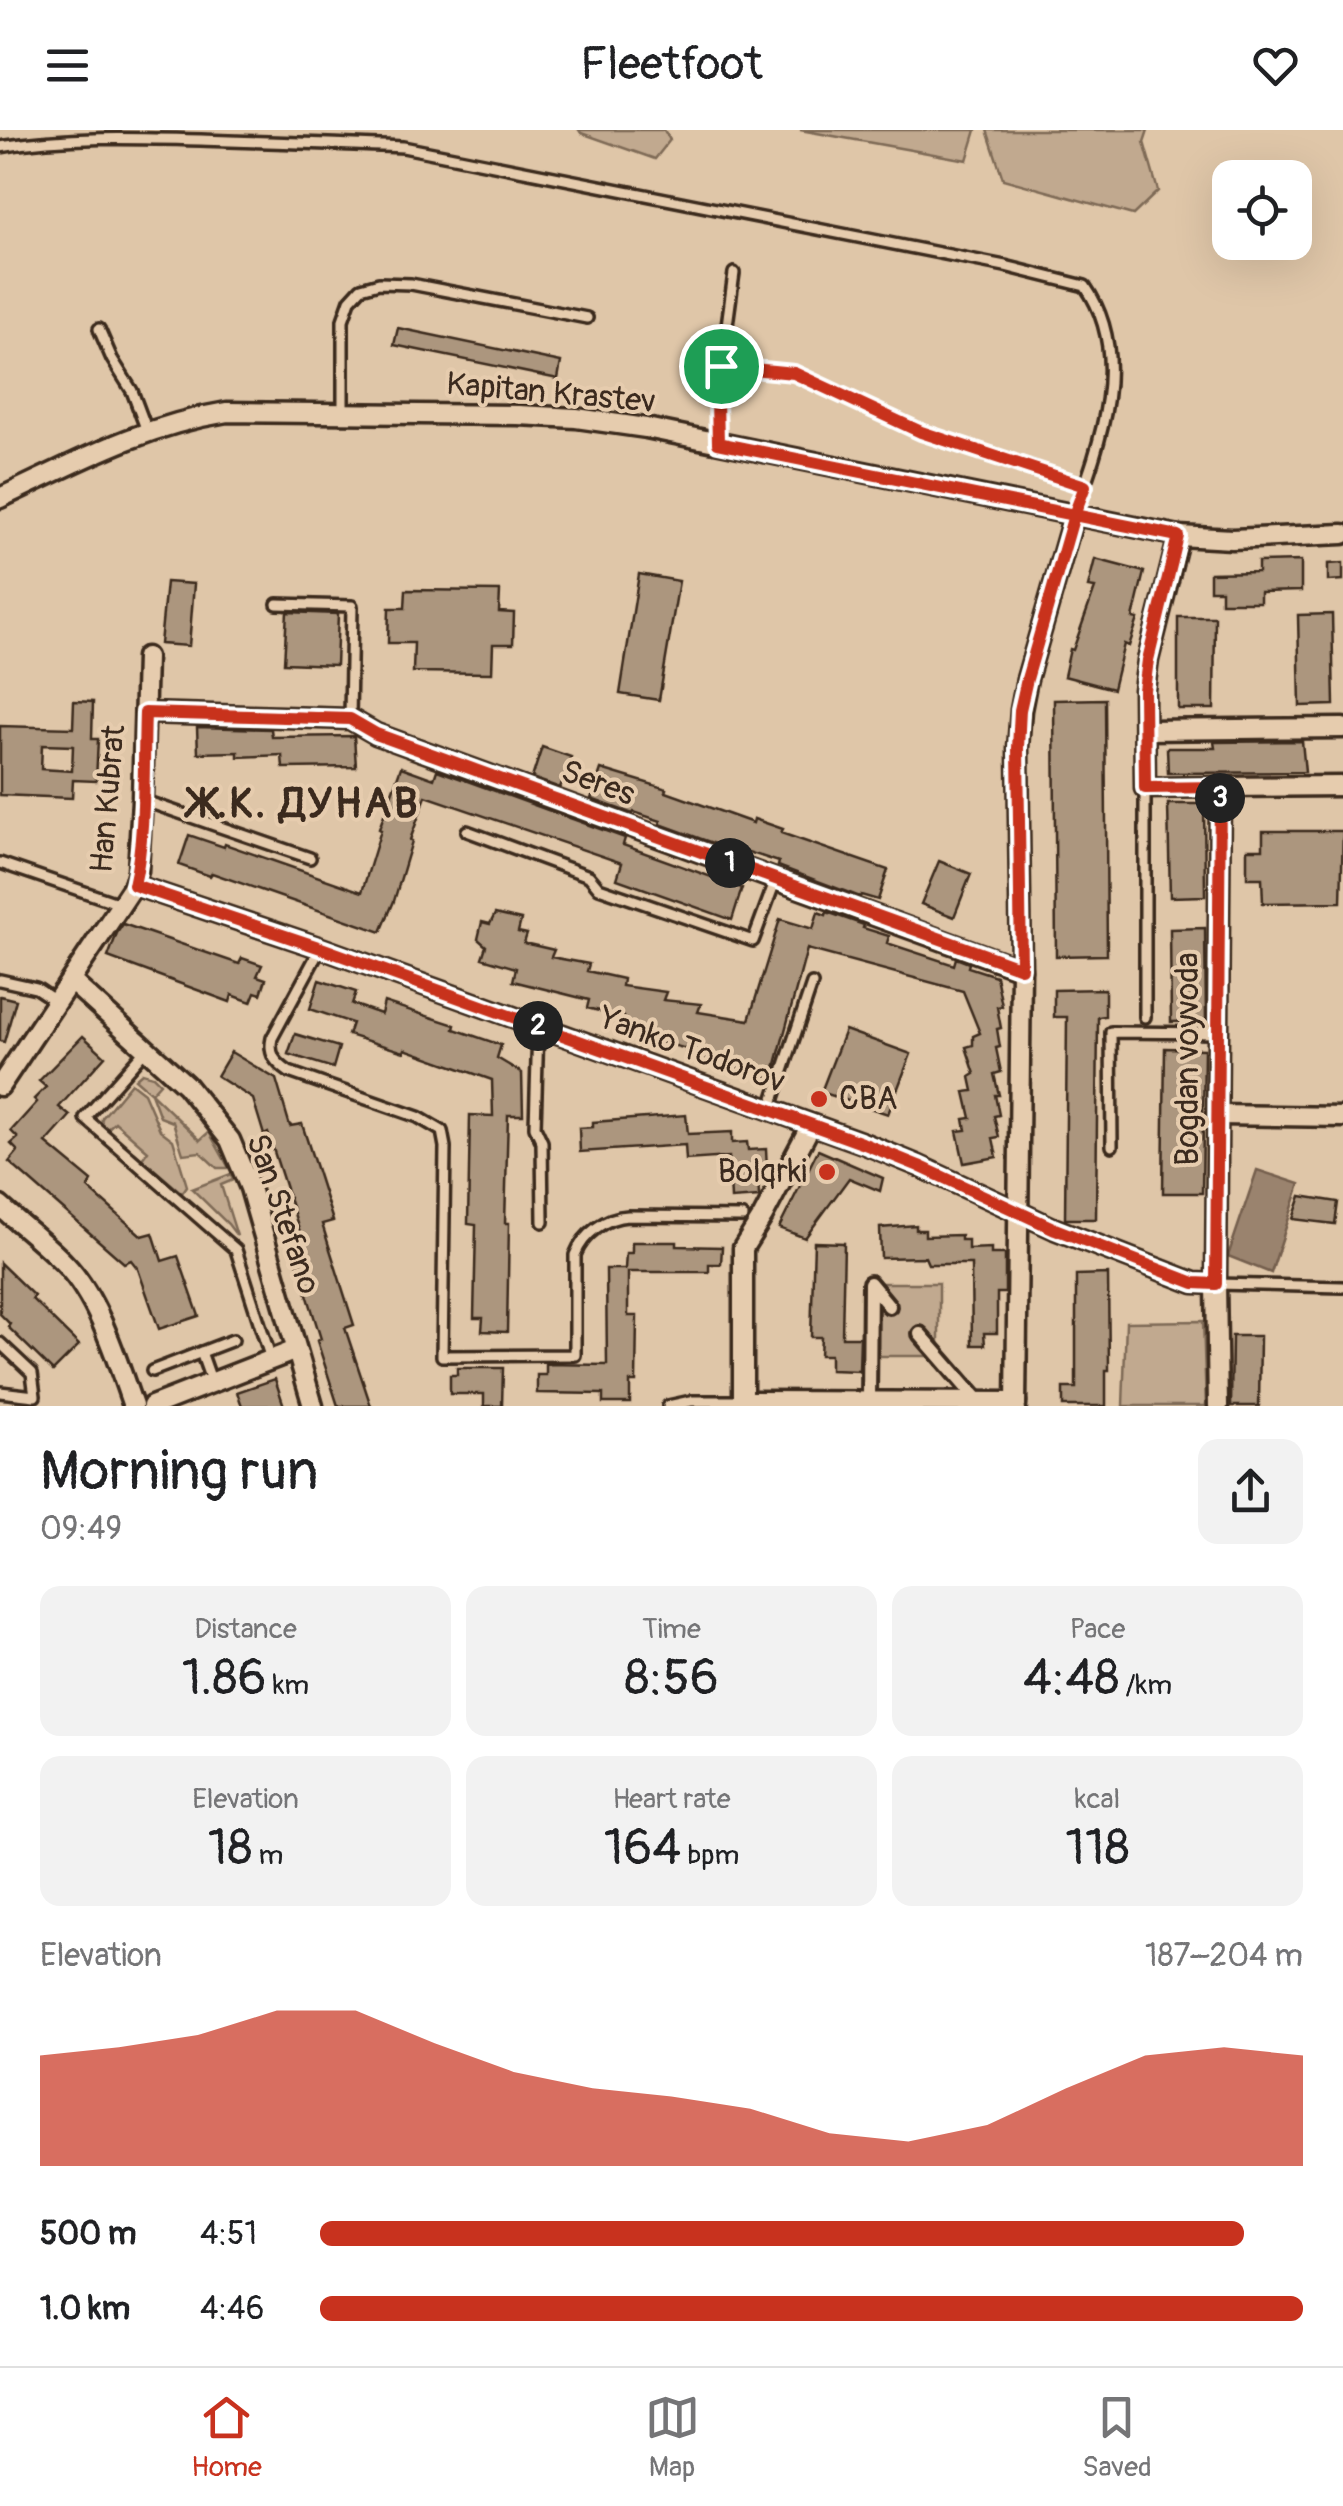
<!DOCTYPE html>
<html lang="en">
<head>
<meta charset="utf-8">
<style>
	:root { --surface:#fff; --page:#f2f2f2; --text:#202124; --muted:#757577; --line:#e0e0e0; --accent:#c8321e }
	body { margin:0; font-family:Pangolin,sans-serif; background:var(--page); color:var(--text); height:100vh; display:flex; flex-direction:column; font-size:38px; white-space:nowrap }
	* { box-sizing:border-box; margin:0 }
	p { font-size:32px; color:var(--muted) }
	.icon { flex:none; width:55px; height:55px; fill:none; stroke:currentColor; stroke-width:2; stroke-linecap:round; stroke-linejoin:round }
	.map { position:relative; height:1276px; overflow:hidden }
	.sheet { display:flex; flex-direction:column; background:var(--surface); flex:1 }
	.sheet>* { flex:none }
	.tools { position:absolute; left:1212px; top:30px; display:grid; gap:20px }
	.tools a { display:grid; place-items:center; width:100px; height:100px; border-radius:20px; background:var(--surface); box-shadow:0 10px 40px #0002; font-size:50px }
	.pin { position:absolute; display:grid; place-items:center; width:85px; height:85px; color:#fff; margin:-42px; border:5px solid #fff; border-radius:50%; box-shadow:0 2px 10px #0007 }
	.km { position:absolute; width:50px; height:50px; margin:-25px; border-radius:50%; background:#222; color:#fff; font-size:28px; line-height:50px; text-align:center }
	.round { display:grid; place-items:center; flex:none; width:105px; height:105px; border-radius:20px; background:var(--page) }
	.summary { display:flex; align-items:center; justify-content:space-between; height:170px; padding:0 40px }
	h1 { font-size:55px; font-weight:600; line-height:75px }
	.stats { display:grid; grid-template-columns:repeat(3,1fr); gap:15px; height:170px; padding:10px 40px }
	.stats div { display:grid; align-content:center; border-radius:20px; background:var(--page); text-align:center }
	.stats b { font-size:50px; font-weight:600 }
	.stats small { font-size:28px; font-weight:400 }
	.stats p { font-size:28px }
	.chart { height:280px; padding:20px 40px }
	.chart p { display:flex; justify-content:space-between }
	.chart svg { width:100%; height:180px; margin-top:10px; fill:var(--accent); opacity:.7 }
	ul { padding:0 40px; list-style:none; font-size:32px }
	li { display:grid; grid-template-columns:160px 120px 1fr; align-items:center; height:75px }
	li i { height:25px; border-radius:12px; background:var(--accent) }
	header { display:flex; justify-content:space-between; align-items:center; height:130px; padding:0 40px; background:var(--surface); font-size:45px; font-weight:600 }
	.tab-bar { display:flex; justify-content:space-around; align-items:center; height:140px; border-top:2px solid var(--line); background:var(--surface); font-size:28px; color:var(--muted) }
	.tab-bar a { display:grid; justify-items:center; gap:5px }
	.tab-bar .on { color:var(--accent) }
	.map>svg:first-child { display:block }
	.green { fill:#c1a98f; stroke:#7e6a56; stroke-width:2.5 }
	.water { fill:#9a836e; stroke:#745f4e; stroke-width:2.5 }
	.building { fill:#ac967e; stroke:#3b2a1e; stroke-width:2.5; fill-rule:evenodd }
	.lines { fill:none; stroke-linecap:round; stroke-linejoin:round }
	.service-casing { stroke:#3b2a1e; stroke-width:16 }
	.pedestrian-casing { stroke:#3b2a1e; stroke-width:20 }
	.minor-casing { stroke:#3b2a1e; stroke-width:25 }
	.service { stroke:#e6ccae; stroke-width:9 }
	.pedestrian { stroke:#e6ccae; stroke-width:12 }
	.minor { stroke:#e6ccae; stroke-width:18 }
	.route-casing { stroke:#fff; stroke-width:20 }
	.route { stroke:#c8321e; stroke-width:12 }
	.poi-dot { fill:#c8321e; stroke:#e6ccae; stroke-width:4 }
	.labels { text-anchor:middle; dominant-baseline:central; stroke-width:8; stroke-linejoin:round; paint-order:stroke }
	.street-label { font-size:32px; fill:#3b2a1e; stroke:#e6ccae }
	.poi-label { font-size:32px; fill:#3b2a1e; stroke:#e6ccae; text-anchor:start }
	.district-label { font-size:42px; font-weight:bold; letter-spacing:2.5px; fill:#3b2a1e; stroke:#e6ccae }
</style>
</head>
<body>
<header><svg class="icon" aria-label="menu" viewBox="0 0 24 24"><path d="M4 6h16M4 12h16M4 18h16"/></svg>Fleetfoot<svg class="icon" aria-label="heart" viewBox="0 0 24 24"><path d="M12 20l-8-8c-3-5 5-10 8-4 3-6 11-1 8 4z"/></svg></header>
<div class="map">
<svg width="1343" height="1276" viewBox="0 0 1343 1276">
	<rect width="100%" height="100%" fill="#dfc6a8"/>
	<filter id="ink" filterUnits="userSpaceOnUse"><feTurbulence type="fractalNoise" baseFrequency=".01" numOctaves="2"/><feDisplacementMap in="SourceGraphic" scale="20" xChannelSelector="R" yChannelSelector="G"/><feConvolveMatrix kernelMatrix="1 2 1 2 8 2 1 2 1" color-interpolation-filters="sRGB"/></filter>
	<g filter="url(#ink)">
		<g class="green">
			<path d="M 579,0 L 664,0 L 670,10 L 655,29 L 581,3 Z"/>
			<path d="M 800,0 L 976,0 L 967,30 Z"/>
			<path d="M 987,0 L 1148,0 L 1144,12 L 1158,61 L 1133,85 L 1003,49 Z"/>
			<path d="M 142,943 L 153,946 L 160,953 L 151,963 L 200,1010 L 209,1002 L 229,1038 L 217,1038 L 200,1022 L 183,1024 L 173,992 L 160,987 L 151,963 L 135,949 Z"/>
			<path d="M 131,953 L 144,963 L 160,1000 L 173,1010 L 187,1056 L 182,1063 L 142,1029 L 148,1021 L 115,992 L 105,1001 L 101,995 L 102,988 Z"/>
			<path d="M 231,1044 L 233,1050 L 221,1055 L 237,1106 L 228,1094 L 192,1059 Z"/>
			<rect x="870" y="1153" width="69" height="73"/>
			<path d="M 1203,1191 L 1206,1276 L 1123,1276 L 1126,1192 Z"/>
		</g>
		<path class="water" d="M 1257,1040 L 1300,1054 L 1271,1143 L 1228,1126 Z"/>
		<g class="building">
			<path d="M 398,198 L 561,232 L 558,249 L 394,215 Z"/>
			<path d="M 1095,429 L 1144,442 L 1133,488 L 1138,489 L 1129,516 L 1124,514 L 1113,559 L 1064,546 L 1070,519 L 1073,520 L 1095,458 L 1088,457 Z"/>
			<path d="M 1301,431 L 1301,461 L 1260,462 L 1260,472 L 1221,472 L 1221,460 L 1210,460 L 1210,443 L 1258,442 L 1258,432 Z"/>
			<path d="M 1343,433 L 1343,450 L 1328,451 L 1328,434 Z"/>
			<path d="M 639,444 L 679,451 L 659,570 L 620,564 Z"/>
			<path d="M 166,452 L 194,454 L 189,516 L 160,514 Z"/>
			<path d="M 406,460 L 500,461 L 499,482 L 514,483 L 513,514 L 493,514 L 492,543 L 413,542 L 414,513 L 388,513 L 389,478 L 405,478 Z"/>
			<path d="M 287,482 L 338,484 L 336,535 L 284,533 Z"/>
			<path d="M 1332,484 L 1334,575 L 1300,576 L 1298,485 Z"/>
			<path d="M 1178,487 L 1215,487 L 1214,579 L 1178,579 Z"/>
			<path d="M 1105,569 L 1107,825 L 1056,826 L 1054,570 Z"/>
			<path d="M 74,571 L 93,572 L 92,609 L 98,609 L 96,651 L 73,650 L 72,668 L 0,665 L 0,596 L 73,598 ZM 42,615 L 73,616 L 72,641 L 41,639 Z"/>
			<path d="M 197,597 L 271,599 L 272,607 L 354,606 L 356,637 L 283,638 L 282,625 L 238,627 L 238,622 L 198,623 Z"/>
			<path d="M 1302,611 L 1305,642 L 1168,643 L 1167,618 L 1215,618 L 1214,612 Z"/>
			<path d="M 542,617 L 571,627 L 560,658 L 532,648 Z"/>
			<path d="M 401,637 L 434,649 L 437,640 L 625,708 L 623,715 L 742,758 L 732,790 L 617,749 L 622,733 L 426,666 L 410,710 L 412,711 L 394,771 L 381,802 L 212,743 L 210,746 L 179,735 L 189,705 L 224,717 L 225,714 L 362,762 L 381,700 L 379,699 Z"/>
			<path d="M 601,639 L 667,659 L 666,662 L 753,693 L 754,689 L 783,699 L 781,703 L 888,740 L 878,770 L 861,765 L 860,767 L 778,736 L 779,732 L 730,716 L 729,719 L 660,694 L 661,691 L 634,682 L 633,684 L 591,669 Z"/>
			<path d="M 1168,674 L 1204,674 L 1205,766 L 1170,767 Z"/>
			<path d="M 1263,701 L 1343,701 L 1341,772 L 1263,773 L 1262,748 L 1247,748 L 1247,719 L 1263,719 Z"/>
			<path d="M 939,731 L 971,744 L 954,787 L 921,774 Z"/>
			<path d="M 818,782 L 826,785 L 827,782 L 864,795 L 863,798 L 889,806 L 887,813 L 954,835 L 956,828 L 969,833 L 968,837 L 996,846 L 1002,876 L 997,877 L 1001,898 L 997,899 L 1000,917 L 996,918 L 1001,942 L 994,944 L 999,965 L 995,965 L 999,985 L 994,986 L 999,1007 L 993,1008 L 997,1027 L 964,1033 L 957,1001 L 966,1000 L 964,989 L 971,988 L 965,962 L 973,961 L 970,947 L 975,944 L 966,917 L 973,915 L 973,906 L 980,903 L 963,861 L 807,819 L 772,949 L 685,926 L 687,919 L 654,910 L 656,902 L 622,894 L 624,887 L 587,878 L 589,870 L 513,851 L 516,838 L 482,828 L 486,816 L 478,809 L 482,792 L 490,794 L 495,784 L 521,790 L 518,802 L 527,804 L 524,813 L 554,820 L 551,827 L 589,834 L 587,841 L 623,849 L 622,856 L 666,862 L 663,870 L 701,874 L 698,882 L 749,890 L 780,789 L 813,799 Z"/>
			<path d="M 123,794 L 239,834 L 242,828 L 262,835 L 257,846 L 266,849 L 261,864 L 255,862 L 251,872 L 232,865 L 230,872 L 108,827 L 117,803 Z"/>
			<path d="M 1205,798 L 1206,891 L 1171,892 L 1170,799 Z"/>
			<path d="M 319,850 L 356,862 L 352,874 L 381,884 L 384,872 L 455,895 L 454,899 L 501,915 L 497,928 L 522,943 L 523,985 L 508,985 L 505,1093 L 509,1093 L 507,1202 L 482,1201 L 483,1188 L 474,1188 L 476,1095 L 468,1094 L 470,985 L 493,986 L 492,950 L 405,919 L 404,922 L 348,905 L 352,893 L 310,879 Z"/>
			<path d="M 1105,859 L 1105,886 L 1098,887 L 1096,1089 L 1065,1089 L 1067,887 L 1054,887 L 1054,860 Z"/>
			<path d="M 0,866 L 16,870 L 4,912 L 0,911 Z"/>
			<path d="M 845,900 L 911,924 L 888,984 L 821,962 Z"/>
			<path d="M 295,904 L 339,917 L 333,938 L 288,924 Z"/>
			<path d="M 83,906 L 105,926 L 59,977 L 70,986 L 46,1013 L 92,1051 L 88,1058 L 142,1106 L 153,1103 L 162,1131 L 178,1126 L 199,1186 L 159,1199 L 138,1139 L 131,1130 L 124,1133 L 9,1032 L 18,1021 L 11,1014 L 18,1008 L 11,1001 L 37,972 L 34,969 L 46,957 L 39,951 Z"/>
			<path d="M 1165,918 L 1204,919 L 1202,1063 L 1163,1063 Z"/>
			<path d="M 231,922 L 276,949 L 290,996 L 302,994 L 333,1091 L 322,1094 L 354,1195 L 345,1198 L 371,1276 L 338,1276 L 317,1211 L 321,1209 L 290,1109 L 301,1105 L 268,1003 L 264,1005 L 253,969 L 217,946 Z"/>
			<path d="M 686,985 L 688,1004 L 732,1002 L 732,1013 L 747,1012 L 748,1020 L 766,1019 L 767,1040 L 758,1040 L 759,1067 L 731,1069 L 729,1027 L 686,1030 L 685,1015 L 580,1022 L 579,998 L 593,997 L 593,992 Z"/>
			<path d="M 818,1020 L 883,1048 L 880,1061 L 849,1048 L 805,1108 L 779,1098 Z"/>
			<path d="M 1301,1066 L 1338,1072 L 1335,1094 L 1293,1089 Z"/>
			<path d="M 916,1095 L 916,1100 L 925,1100 L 925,1106 L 961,1105 L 961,1110 L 968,1110 L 968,1119 L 991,1118 L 991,1124 L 1005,1124 L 1005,1163 L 997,1163 L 997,1203 L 984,1203 L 985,1215 L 972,1215 L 971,1134 L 928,1134 L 925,1127 L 881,1128 L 880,1098 Z"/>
			<path d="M 632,1112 L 677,1112 L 677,1116 L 722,1117 L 721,1134 L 709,1134 L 709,1142 L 628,1142 L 628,1186 L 637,1186 L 636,1252 L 630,1252 L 630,1273 L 603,1273 L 603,1264 L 537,1263 L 537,1245 L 546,1245 L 546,1234 L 607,1235 L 606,1139 L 625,1139 L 626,1123 L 632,1123 Z"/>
			<path d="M 814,1112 L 844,1113 L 842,1207 L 860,1207 L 859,1241 L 830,1240 L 830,1225 L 820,1225 L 821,1207 L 811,1207 Z"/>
			<path d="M 0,1133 L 34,1166 L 32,1169 L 79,1215 L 53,1241 L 8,1197 L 10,1194 L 0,1184 Z"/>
			<path d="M 1108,1144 L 1109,1240 L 1106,1240 L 1106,1276 L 1063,1276 L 1063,1258 L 1076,1258 L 1076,1145 Z"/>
			<path d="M 1232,1206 L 1260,1206 L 1259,1276 L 1231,1276 Z"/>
			<path d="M 457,1238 L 503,1238 L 502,1276 L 484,1276 L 484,1264 L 450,1264 L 450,1245 L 457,1245 Z"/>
			<path d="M 275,1249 L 284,1276 L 242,1276 L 237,1262 Z"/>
		</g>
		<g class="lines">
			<defs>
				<g id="service">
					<path d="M 0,17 C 66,6 134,8 201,10 C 268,12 336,14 403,17 L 1005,136 L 1085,156 C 1133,225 1100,314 1074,385"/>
					<path d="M 99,199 L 112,229 L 132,261 L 147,301"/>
					<path d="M 721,236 L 794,243 L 921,302 L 1085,356"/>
					<path d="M 343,282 L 343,190 L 350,170 L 361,158 L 379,153 L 411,154 L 587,188"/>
					<path d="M 718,313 L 717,270 L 734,143"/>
					<path d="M 277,474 L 352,476 L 350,588"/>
					<path d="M 142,670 L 310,728"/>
					<path d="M 467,701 L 589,746 L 599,758 L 753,811 L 776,749"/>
					<path d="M 0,733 L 120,774"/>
					<path d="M 320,819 L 272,908 C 268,925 276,933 289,942 L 418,987 L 442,1001 L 445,1017 L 442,1226 L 575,1225 L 575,1125 C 583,1104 606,1087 628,1086 L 743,1087"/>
					<path d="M 0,850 L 36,858 L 57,872"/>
					<path d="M 1145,887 L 1145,658"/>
					<path d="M 538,897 L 535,997 L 542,1012 L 543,1092"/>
					<path d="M 146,919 L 85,988 L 236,1120 L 271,1229"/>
					<path d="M 770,980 L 812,854"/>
					<path d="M 1112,1016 L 1111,902 L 1219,903"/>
					<path d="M 1216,1154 L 1343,1157"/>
					<path d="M 0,1213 L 32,1243 L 35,1266 L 0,1262"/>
					<path d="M 201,1222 L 212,1253"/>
					<path d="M 152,1241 L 233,1210"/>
					<path d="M 668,1276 L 691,1271 L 743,1271"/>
				</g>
				<g id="pedestrian">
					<path d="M 920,1204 L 979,1272"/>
					<path d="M 869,1270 L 870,1153 L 889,1176"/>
				</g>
				<g id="minor">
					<path d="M 0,368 C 77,332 141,296 227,282 L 518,285 L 576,288 L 646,298 L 1179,406 L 1232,409 L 1343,404"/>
					<path d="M 1179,406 L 1148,530 L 1144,560 L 1145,658 L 1220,657 L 1216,1154 L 1218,1276"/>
					<path d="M 145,583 L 350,589 L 376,604 L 1021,839"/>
					<path d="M 1145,600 L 1343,598"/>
					<path d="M 1220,657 L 1343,656"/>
					<path d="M 134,755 L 321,818 L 863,1013 L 919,1036 L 1055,1099 L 1194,1153 L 1216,1154"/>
					<path d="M 71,851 L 186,955 L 230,1010 L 250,1058 L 313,1276"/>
					<path d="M 0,956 L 134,755 L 138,741 L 142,670 L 146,527"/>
					<path d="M 1219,985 L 1343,987"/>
					<path d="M 0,1076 C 21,1095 45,1113 65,1134 C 99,1169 117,1231 133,1276"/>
					<path d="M 743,1271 L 1016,1272"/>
					<path d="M 152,1276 L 296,1220"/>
					<path d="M 743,1276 L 743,1118 L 763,1086 L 811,995"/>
					<path d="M 1016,1276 L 1021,839 L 1018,618 L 1021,580 L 1027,549 L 1074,385"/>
				</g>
			</defs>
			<use href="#service" class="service-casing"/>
			<use href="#pedestrian" class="pedestrian-casing"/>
			<use href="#minor" class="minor-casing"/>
			<use href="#service" class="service"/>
			<use href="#pedestrian" class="pedestrian"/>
			<use href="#minor" class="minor"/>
		</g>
	</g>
	<g class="lines" filter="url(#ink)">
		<defs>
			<path id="route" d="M 721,236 L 717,270 L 718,313 L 1074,385 L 1027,549 L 1020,580 L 1018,618 L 1021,838 L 376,604 L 350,589 L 145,583 C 143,636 146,704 134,755 L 321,818 L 862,1013 L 919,1036 L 1055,1099 L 1194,1153 L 1216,1154 L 1220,657 L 1145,658 L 1144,560 L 1148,530 L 1178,406 L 1074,385 L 1085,356 L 921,302 L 794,243 L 721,236"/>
		</defs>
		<use href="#route" class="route-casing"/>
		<use href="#route" class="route"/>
	</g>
	<g class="poi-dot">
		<circle cx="819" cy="969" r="10"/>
		<circle cx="827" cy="1042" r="10"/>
	</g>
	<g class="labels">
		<g class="street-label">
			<text transform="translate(551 263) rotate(5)">Kapitan Krastev</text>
			<text transform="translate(598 653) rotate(20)">Seres</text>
			<text transform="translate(108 669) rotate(-85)">Han Kubrat</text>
			<text transform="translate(692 920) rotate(20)">Yanko Todorov</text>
			<text transform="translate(1188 929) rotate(-90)">Bogdan voyvoda</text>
			<text transform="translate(283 1084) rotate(71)">San Stefano</text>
		</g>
		<g class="poi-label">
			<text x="839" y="969">CBA</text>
			<text x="807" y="1042" text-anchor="end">Bolqrki</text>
		</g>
		<g class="district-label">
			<text x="305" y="674">Ж.К. ДУНАВ</text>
		</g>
	</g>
</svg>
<div class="tools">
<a><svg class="icon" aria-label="locate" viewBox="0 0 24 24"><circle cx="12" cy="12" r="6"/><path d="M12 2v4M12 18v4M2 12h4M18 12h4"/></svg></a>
</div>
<div class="pin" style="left:721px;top:236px;background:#1e9e55"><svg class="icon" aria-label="arrive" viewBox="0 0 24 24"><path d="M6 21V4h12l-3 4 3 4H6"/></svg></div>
<b class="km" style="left:730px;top:733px">1</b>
<b class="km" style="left:538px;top:896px">2</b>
<b class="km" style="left:1220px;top:668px">3</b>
</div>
<section class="sheet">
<div class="summary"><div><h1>Morning run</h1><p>09:49</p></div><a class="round"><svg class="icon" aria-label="share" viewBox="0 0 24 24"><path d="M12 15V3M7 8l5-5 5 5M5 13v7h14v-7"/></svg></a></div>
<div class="stats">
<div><p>Distance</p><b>1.86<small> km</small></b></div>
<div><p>Time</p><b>8:56</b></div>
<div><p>Pace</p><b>4:48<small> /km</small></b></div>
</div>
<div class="stats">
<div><p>Elevation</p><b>18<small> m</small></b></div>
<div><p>Heart rate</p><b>164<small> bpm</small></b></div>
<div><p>kcal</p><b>118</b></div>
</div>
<div class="chart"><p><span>Elevation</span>187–204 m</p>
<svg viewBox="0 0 160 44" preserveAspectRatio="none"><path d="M0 44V17L10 15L20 12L30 6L40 6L50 14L60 21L70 25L80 27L90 30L100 36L110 38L120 34L130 25L140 17L150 15L160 17V44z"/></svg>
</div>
<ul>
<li><b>500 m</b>4:51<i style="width:94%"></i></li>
<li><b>1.0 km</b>4:46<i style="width:100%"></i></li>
</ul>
</section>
<nav class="tab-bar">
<a class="on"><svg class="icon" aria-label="home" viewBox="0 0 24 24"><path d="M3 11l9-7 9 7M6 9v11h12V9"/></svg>Home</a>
<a><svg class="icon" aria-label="map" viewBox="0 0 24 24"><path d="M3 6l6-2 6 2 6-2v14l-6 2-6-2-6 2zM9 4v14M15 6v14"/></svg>Map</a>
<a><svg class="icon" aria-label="saved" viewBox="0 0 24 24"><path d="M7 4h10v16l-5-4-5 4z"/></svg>Saved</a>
</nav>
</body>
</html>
